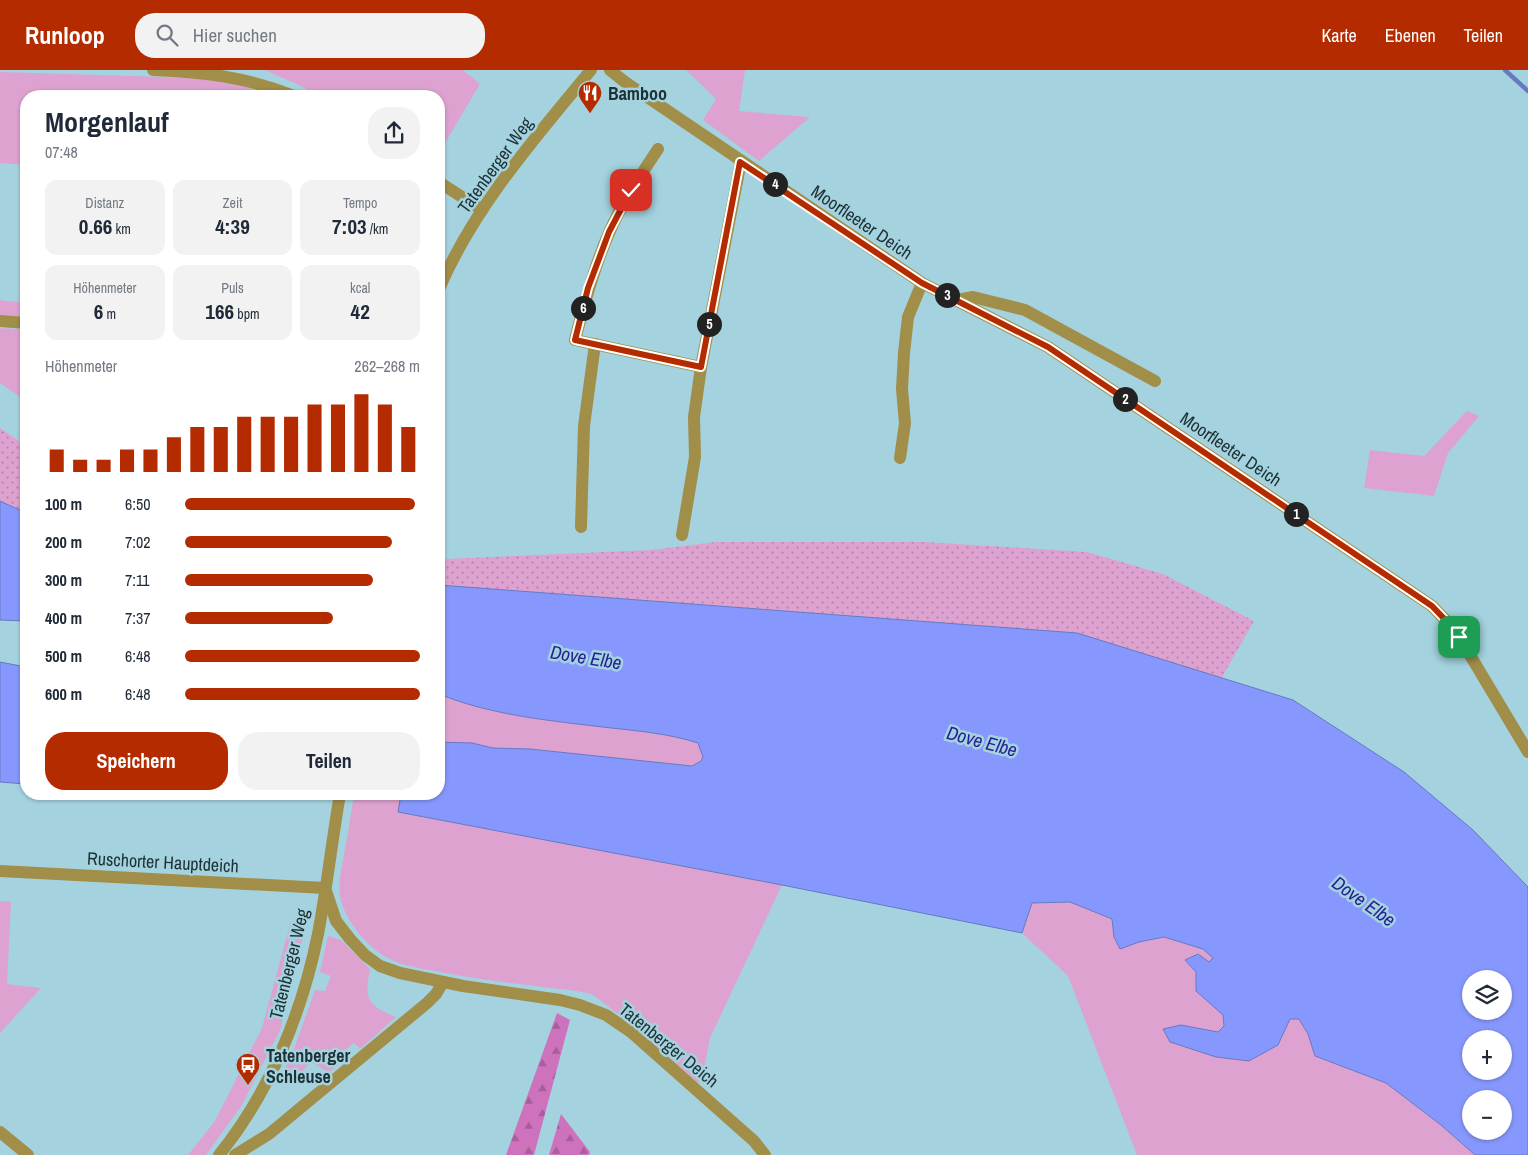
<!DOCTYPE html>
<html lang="de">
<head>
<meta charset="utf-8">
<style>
	:root { --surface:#fff; --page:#f2f2f3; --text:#1f2937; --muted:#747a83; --accent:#b52b00 }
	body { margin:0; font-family:"Archivo Narrow",sans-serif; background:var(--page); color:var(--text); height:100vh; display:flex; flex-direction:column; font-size:19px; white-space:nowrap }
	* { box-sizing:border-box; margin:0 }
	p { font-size:16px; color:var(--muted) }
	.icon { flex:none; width:28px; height:28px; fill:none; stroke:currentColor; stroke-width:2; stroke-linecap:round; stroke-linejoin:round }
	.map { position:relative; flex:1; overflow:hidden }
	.drawer { position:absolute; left:20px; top:20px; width:425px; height:710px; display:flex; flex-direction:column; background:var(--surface); border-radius:20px; box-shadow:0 1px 4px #0004 }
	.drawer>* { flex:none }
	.fabs { position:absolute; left:1462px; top:900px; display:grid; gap:10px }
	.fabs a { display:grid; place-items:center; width:50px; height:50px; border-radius:50%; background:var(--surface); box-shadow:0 1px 4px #0004; font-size:25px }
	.pin { position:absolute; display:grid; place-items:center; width:42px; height:42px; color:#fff; margin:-21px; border-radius:10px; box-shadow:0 2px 8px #0006 }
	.km { position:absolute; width:25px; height:25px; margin:-12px; border-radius:50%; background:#222; color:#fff; font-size:14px; line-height:25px; text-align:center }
	.round { display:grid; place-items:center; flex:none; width:52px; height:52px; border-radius:20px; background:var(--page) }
	.summary { display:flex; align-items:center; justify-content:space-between; height:85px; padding:0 25px }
	h1 { font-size:28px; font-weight:800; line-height:38px }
	.figures { display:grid; grid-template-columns:repeat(3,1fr); gap:8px; height:85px; padding:5px 25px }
	.figures div { display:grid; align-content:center; border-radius:12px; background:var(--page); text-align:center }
	.figures b { font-size:21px; font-weight:800 }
	.figures small { font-size:14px; font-weight:400 }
	.figures p { font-size:14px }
	.chart { height:140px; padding:10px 25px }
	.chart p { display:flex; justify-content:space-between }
	.chart svg { width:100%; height:90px; margin-top:5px; stroke:var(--accent); stroke-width:6 }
	.button { display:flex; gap:10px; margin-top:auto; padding:10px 25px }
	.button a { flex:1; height:58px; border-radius:20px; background:var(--accent); color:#fff; font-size:20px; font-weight:800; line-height:58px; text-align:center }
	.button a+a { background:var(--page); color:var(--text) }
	ul { padding:0 25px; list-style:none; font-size:16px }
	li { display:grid; grid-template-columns:80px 60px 1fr; align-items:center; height:38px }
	li i { height:12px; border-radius:6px; background:var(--accent) }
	header { display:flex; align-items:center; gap:30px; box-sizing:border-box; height:70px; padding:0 25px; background:var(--accent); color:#fff }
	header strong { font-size:24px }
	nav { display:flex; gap:28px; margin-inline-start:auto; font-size:18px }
	.search { width:350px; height:45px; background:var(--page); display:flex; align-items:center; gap:12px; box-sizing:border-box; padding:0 18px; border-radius:20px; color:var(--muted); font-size:19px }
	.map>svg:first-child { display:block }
	.grass { fill:#dea2d1 }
	.forest { fill:url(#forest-firs) }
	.park { fill:url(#park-dots) }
	.water { fill:#8698fd; stroke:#6779c1; fill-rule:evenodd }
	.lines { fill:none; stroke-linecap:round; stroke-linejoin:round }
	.stream { stroke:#6779c1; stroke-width:4.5 }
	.minor { stroke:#a18e48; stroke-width:12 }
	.tertiary { stroke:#a18e48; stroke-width:12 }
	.route-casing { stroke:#fff; stroke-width:10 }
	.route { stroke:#b52b00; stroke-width:6 }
	.labels { text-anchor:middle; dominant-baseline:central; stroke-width:5; stroke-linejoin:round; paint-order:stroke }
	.poi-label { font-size:18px; font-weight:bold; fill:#1e3136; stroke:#a4d3df; text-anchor:start }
	.street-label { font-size:18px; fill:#1e3136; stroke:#a4d3df }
	.water-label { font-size:19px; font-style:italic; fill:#271f93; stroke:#a4d3df }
</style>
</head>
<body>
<header>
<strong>Runloop</strong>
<div class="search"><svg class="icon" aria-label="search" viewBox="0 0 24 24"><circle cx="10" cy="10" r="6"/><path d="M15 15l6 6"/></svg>Hier suchen</div>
<nav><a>Karte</a><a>Ebenen</a><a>Teilen</a></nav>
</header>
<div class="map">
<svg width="1528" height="1085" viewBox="0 0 1528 1085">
	<defs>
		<pattern id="forest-firs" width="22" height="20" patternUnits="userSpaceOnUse" patternTransform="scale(1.25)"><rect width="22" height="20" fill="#cf72bd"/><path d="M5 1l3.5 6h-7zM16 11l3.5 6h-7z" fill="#a75e9a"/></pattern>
		<pattern id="park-dots" width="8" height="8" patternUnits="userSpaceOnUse" patternTransform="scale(1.25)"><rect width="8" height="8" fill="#dea2d1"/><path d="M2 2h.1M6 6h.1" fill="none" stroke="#b385aa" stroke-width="1.8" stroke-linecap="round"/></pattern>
	</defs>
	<rect width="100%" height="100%" fill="#a4d3df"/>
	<g class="grass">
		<path d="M 265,0 L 463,0 L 480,14 L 439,83 L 439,26 L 318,26 L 301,16 Z"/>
		<path d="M 686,0 L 745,0 L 739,41 L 810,47 L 759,91 L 703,50 L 716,29 Z"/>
		<path d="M 0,2 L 198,8 L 243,16 L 271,26 L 26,26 L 26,95 L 0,93 Z"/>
		<path d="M 0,230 L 24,233 L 20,247 L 0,245 Z"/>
		<path d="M 0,258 L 26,260 L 26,331 L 0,313 Z"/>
		<path d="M 1467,341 L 1479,346 L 1448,383 L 1434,426 L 1364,418 L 1370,380 L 1424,386 Z"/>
		<path d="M 439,624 C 522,658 614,647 698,673 L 704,687 L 701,691 L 692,696 L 530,679 L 493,678 L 472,673 L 439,672 Z"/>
		<path d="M 354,724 L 387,724 L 401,727 L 398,742 L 782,815 L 710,968 L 702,1008 L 698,1013 L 622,947 L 592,924 L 576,921 C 529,915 482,911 436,901 C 418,898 397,895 381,884 C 363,872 344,848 340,826 C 338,812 342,797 344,784 C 348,764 351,744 354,724 Z"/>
		<path d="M 0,831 L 11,832 L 7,914 L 41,918 L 0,963 Z"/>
		<path d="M 1070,832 L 1112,849 L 1114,867 L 1120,879 L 1139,872 L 1164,867 L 1203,879 L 1214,888 L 1209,892 L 1185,891 L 1196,902 L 1196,921 L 1223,945 L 1224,955 L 1218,962 L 1181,955 L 1278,975 L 1290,949 L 1300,949 L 1308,964 L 1315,986 L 1386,1013 L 1441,1055 L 1475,1085 L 1137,1085 L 1068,906 L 1022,863 L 1032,833 Z"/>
		<path d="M 291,851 L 307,852 L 280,960 L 242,1035 L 206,1085 L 188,1085 L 215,1051 L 262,958 Z"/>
		<path d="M 328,866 L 341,870 L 370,899 C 364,929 367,935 396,947 L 360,979 L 354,973 L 335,989 L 339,994 L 329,1002 L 310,992 L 296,1010 L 282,1006 L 295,976 L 315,920 L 325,921 L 331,906 L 320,902 Z"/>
	</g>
	<g class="forest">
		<path d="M 557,943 L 570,950 L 534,1085 L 506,1085 Z"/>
		<path d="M 561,1044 L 590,1082 L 589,1085 L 549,1085 Z"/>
	</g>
	<g class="park">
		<path d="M 0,358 L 25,375 L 26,380 L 26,443 L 0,431 Z"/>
		<path d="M 716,472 L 925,472 L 1087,482 L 1163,504 L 1254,551 L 1221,609 L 1077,563 L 439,515 L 439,507 L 446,489 L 651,480 Z"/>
	</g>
	<g class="water">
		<path d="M 0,431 L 26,443 L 26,551 L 0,550 Z"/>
		<path d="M 439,515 L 1077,563 L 1293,630 L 1404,702 L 1473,760 L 1528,817 L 1528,1085 L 1475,1085 L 1441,1055 L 1386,1013 L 1315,986 L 1308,964 L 1299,949 L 1290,949 L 1278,975 L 1249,991 L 1216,987 L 1170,972 L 1163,959 L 1181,955 L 1218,962 L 1224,956 L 1223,945 L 1196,921 L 1196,902 L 1185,890 L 1198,884 L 1209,892 L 1213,888 L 1203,879 L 1164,867 L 1139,872 L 1120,879 L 1114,867 L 1112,849 L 1070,832 L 1032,833 L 1022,863 L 782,815 L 398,742 L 401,724 L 439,724 L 439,672 L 472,673 L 493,678 L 530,679 L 692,696 L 701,691 L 703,687 L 698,673 C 670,664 640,661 611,658 C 554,651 493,646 439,624 ZM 1471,909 L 1504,909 L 1504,941 L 1471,941 ZM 1471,969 L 1504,969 L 1504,1001 L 1471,1001 ZM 1471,1029 L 1504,1029 L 1504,1061 L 1471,1061 Z"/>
		<path d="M 0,592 L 26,597 L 26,714 L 0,712 Z"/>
	</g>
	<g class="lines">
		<path class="stream" d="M 1505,0 L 1528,21"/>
		<g class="minor">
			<path d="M 153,0 C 203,2 247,7 294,26"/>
			<path d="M 658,79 C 640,106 622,133 609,163 C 594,197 584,234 575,270 L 701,297"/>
			<path d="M 439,112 L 482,140"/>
			<path d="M 957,230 L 973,227 L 1025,240 L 1155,311"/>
			<path d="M 0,251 L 26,253"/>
			<path d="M 900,388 L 905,353 L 902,319 L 904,283 L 908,247 L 922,213"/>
			<path d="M 581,457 L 584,356 L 595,274"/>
			<path d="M 682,465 L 695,387 L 694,347 L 701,297 L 741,91"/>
			<path d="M 0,801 L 325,818"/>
			<path d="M 0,1062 L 28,1085"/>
		</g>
		<g class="tertiary">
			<path d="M 610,0 L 625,12 L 922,213 L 1048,277 L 1432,536 L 1455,560 L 1528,682"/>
			<path d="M 439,219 C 474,137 535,68 591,0"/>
			<path d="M 325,818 L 336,851 L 350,869 L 365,885 L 380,896 L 400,903 L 463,916 L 560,930 L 580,935 L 606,945 L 631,962 L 754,1071 L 765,1085"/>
			<path d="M 219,1085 C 270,1022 302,943 318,864 C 327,817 332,770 340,724"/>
			<path d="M 235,1085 L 269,1064 L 427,933 L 436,924 L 443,912"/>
		</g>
	</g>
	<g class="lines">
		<defs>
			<path id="route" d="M 631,120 L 609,162 L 588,218 L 575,270 L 701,297 L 740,92 L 922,213 L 1048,277 L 1432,536 L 1455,560 L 1459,567"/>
		</defs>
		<use href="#route" class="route-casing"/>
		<use href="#route" class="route"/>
	</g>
	<defs>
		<symbol id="restaurant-pin" viewBox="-11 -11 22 30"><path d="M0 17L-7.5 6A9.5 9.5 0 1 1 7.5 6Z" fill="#b52b00" stroke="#a4d3df"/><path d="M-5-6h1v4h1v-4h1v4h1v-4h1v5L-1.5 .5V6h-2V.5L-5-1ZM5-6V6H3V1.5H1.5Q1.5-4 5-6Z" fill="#fff"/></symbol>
		<symbol id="bus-pin" viewBox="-11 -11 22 30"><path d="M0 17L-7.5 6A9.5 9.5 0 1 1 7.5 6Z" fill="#b52b00" stroke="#a4d3df"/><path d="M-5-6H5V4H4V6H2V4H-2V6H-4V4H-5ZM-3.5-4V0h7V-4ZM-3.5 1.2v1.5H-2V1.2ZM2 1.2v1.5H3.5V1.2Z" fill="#fff"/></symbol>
	</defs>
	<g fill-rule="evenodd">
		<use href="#restaurant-pin" x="576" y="9" width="28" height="38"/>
		<use href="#bus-pin" x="234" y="981" width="28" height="38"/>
	</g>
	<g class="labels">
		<g class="poi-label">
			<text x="608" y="23">Bamboo</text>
			<text x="266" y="985">Tatenberger<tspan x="266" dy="21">Schleuse</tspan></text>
		</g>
		<g class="street-label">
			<text transform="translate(495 95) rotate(-54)">Tatenberger Weg</text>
			<text transform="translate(862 152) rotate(34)">Moorfleeter Deich</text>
			<text transform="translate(1231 379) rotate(34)">Moorfleeter Deich</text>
			<text transform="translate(163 792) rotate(3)">Ruschorter Hauptdeich</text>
			<text transform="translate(289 894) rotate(-76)">Tatenberger Weg</text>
			<text transform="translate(669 975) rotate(39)">Tatenberger Deich</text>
		</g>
		<g class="water-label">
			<text transform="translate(586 587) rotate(9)">Dove Elbe</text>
			<text transform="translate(982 671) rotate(15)">Dove Elbe</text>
			<text transform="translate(1364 831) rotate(35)">Dove Elbe</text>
		</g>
	</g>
</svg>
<div class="fabs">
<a><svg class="icon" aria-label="layers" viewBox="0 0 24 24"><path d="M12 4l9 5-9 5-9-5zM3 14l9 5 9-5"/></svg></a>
<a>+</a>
<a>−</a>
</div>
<div class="pin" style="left:1459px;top:567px;background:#1e9e55"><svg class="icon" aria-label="arrive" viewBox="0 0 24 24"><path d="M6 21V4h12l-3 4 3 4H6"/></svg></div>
<div class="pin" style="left:631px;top:120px;background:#d93025"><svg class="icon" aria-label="check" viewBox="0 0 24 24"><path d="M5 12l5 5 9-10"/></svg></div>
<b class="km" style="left:1296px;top:444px">1</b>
<b class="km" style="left:1125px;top:329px">2</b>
<b class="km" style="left:947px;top:225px">3</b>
<b class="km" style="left:775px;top:114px">4</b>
<b class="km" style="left:709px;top:254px">5</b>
<b class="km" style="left:583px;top:238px">6</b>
<section class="drawer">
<div class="summary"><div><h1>Morgenlauf</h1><p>07:48</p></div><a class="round"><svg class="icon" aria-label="share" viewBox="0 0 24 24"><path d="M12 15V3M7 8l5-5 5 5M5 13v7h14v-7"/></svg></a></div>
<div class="figures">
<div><p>Distanz</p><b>0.66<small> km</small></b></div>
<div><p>Zeit</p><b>4:39</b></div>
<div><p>Tempo</p><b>7:03<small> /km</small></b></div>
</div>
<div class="figures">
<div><p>Höhenmeter</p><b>6<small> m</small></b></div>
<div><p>Puls</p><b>166<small> bpm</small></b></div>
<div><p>kcal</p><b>42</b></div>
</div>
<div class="chart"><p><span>Höhenmeter</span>262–268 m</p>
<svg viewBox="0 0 160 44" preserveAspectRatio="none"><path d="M5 44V33M15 44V38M25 44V38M35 44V33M45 44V33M55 44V27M65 44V22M75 44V22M85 44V17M95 44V17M105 44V17M115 44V11M125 44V11M135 44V6M145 44V11M155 44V22"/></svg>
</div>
<ul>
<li><b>100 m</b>6:50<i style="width:98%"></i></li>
<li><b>200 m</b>7:02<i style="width:88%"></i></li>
<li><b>300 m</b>7:11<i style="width:80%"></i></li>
<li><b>400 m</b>7:37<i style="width:63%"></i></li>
<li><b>500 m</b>6:48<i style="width:100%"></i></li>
<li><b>600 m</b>6:48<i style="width:100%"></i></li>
</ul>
<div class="button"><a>Speichern</a><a>Teilen</a></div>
</section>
</div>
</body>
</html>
